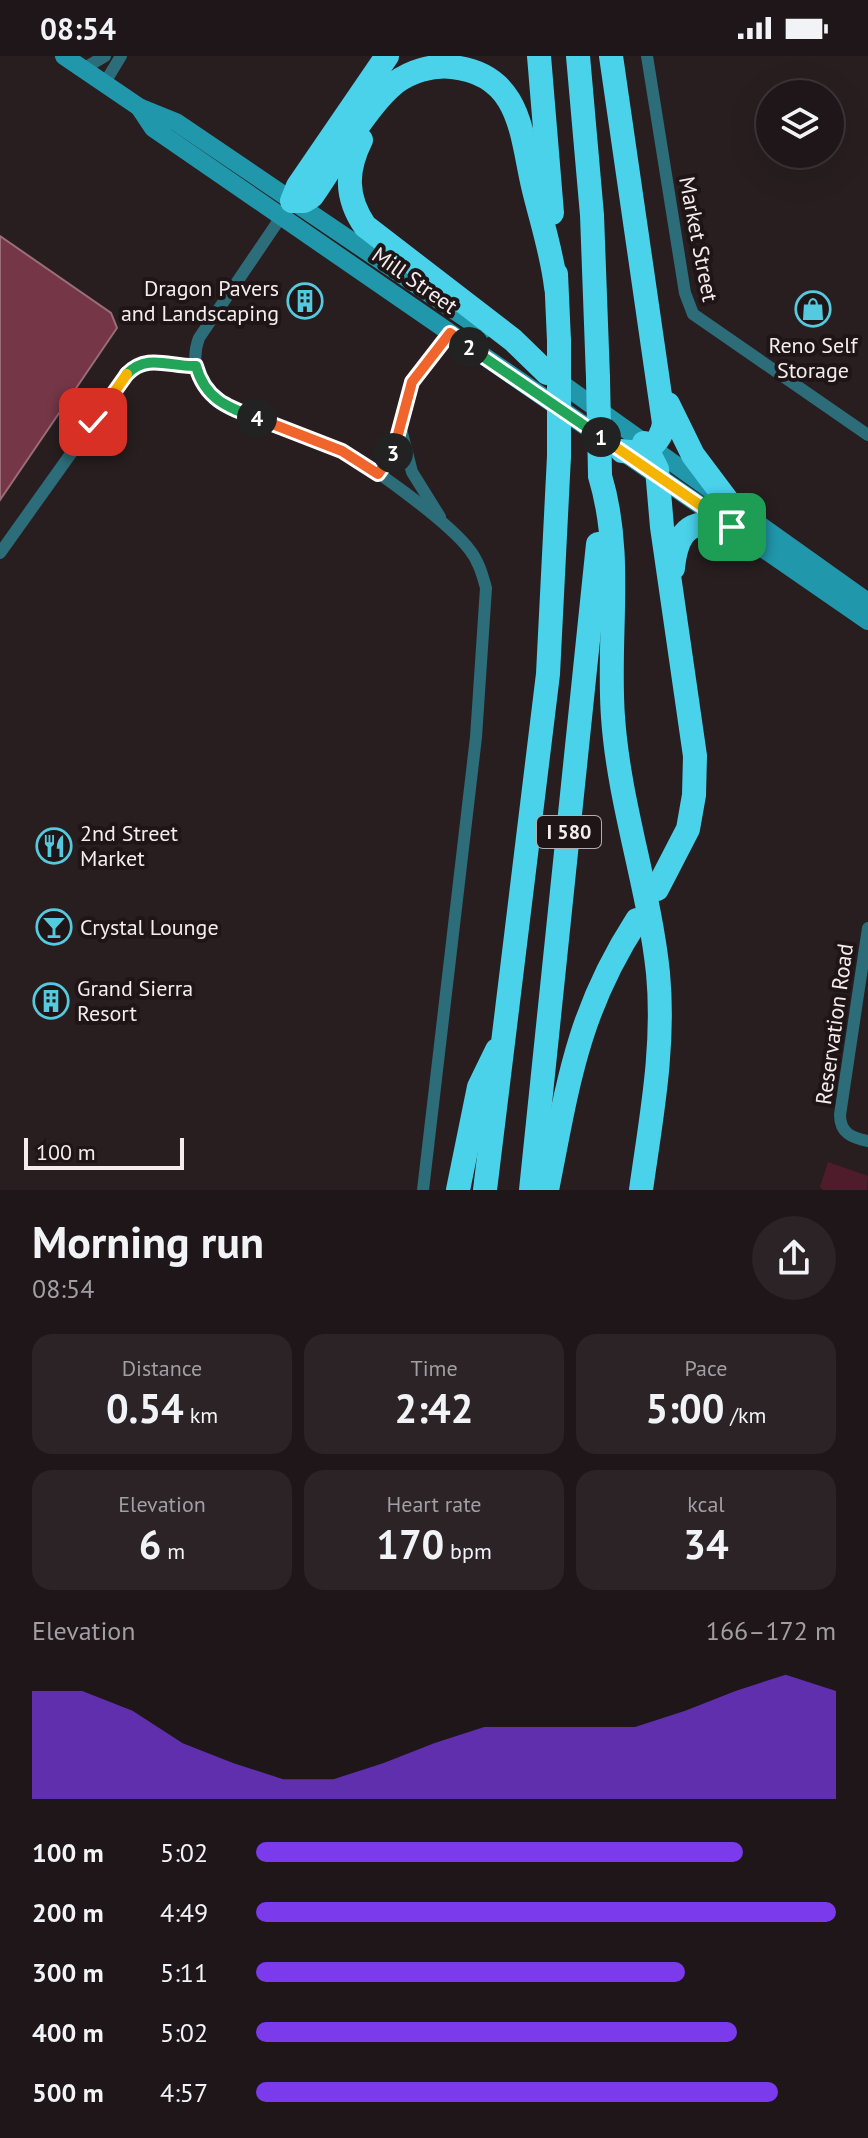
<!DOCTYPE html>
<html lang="en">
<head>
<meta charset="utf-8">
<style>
	:root { --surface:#1e1618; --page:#2b2325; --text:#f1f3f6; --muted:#a19fa2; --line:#3c3537; --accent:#7c3aed }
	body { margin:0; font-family:"PT Sans",sans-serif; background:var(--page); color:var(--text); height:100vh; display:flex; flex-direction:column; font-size:30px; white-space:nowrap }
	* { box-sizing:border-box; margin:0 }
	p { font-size:26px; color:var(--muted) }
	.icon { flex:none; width:44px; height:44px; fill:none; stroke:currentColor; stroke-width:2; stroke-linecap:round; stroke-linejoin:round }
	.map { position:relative; height:1134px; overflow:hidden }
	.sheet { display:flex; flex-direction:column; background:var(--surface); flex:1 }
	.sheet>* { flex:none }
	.fabs { position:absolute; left:756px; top:24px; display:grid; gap:16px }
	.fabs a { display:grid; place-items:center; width:88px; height:88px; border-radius:50%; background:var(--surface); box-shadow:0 8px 32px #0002,0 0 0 2px var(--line); font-size:40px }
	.scale { position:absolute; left:24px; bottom:20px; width:160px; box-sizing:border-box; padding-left:8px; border:4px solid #f4ecee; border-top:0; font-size:22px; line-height:28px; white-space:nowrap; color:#f4ecee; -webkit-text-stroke:6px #1f1517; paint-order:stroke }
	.pin { position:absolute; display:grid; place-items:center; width:68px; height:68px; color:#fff; margin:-34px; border-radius:16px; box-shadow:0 4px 12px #0006 }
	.km { position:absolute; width:40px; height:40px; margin:-20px; border-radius:50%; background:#222; color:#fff; font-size:22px; line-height:40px; text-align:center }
	.round { display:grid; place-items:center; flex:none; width:84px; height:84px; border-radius:42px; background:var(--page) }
	.headline { display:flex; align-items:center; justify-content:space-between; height:136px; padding:0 32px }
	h1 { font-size:44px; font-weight:700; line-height:60px }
	.figures { display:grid; grid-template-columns:repeat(3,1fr); gap:12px; height:136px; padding:8px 32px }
	.figures div { display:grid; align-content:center; border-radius:20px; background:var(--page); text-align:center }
	.figures b { font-size:40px; font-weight:700 }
	.figures small { font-size:22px; font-weight:400 }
	.figures p { font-size:22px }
	.chart { height:224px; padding:16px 32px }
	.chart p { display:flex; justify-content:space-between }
	.chart svg { width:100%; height:144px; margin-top:8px; fill:var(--accent); opacity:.7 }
	ul { padding:0 32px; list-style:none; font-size:26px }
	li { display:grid; grid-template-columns:128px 96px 1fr; align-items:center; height:60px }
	li i { height:20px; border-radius:10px; background:var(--accent) }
	.status { display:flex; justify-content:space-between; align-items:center; height:56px; padding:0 40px; background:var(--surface); direction:ltr }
	.status svg { height:22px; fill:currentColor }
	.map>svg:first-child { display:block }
	.green { fill:#4f1c2b }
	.water { fill:#753747; stroke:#9b6d79; stroke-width:2 }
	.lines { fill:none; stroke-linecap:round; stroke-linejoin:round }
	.minor { stroke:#2c6d79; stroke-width:12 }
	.secondary { stroke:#2097ab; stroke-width:18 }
	.motorway { stroke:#49d2ea; stroke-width:24 }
	.motorway-bridge { stroke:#49d2ea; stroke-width:24 }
	.split-1-casing { stroke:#fff; stroke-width:16 }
	.split-2-casing { stroke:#fff; stroke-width:16 }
	.split-3-casing { stroke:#fff; stroke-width:16 }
	.split-4-casing { stroke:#fff; stroke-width:16 }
	.split-5-casing { stroke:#fff; stroke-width:16 }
	.split-6-casing { stroke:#fff; stroke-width:16 }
	.split-1 { stroke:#f5b400; stroke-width:10 }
	.split-2 { stroke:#22a559; stroke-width:10 }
	.split-3 { stroke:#f0652b; stroke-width:10 }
	.split-4 { stroke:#f0652b; stroke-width:10 }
	.split-5 { stroke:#22a559; stroke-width:10 }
	.split-6 { stroke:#f5b400; stroke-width:10 }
	.labels { text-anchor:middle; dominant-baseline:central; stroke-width:8; stroke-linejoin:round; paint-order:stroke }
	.shield { fill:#1f1517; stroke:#b4acae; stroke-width:2 }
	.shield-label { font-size:20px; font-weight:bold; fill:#f4ecee }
	.street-label { font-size:22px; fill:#f4ecee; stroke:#1f1517 }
	.poi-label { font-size:22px; fill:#f4ecee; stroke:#1f1517; text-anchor:start }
</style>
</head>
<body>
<div class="status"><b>08:54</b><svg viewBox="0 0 49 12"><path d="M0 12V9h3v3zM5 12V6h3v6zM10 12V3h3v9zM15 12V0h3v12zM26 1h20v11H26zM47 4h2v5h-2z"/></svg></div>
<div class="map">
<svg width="868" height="1134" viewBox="0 0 868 1134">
	<rect width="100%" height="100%" fill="#281e20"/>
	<path class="green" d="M 828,1106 L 868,1120 L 867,1134 L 823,1134 L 820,1131 Z"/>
	<path class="water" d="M 0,180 L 111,257 L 117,272 L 0,444 Z"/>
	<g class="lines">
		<g class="minor">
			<path d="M 647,0 L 685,237 L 693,258 L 868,379"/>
			<path d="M 83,13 L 105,0"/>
			<path d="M 104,28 L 121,0"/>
			<path d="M 281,161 L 199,282 C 191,303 196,327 214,343 C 236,362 303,379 333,391 C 364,403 448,466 469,493 C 478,504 482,517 486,532 L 476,681 L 423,1134"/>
			<path d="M 402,377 L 412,416 L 440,461"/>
			<path d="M 378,418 L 397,389 L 412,326 L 450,277"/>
			<path d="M 0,497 L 132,312 L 152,305 L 196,310"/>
			<path d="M 868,872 L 840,1059 C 840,1077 852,1082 868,1085"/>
		</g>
		<g class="secondary">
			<path d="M 64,0 L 139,51 L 176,66 L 483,274"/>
			<path d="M 139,51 L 153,72 L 868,565"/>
			<path d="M 551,320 L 868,546"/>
		</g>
		<g class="motorway">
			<path d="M 387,0 L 298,130 L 292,145 L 304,145 L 312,140 C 334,109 366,50 395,27 C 411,15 432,9 452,11 C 521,18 521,78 533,130 C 541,164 552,196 556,231"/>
			<path d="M 539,0 L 552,157"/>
			<path d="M 578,0 L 592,159 L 598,322"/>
			<path d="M 611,0 L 664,367 C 661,389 643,399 622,395"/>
			<path d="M 361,84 C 346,114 345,141 365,170 L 513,284 L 547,317"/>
			<path d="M 556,218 L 559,285"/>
			<path d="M 668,348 L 693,399 L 729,447"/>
			<path d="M 644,387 L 657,413 L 662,471 L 695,700 L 694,739 L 688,773 L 657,833"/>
			<path d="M 600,420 C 624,499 607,581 613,661 C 619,748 649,831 658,917 C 665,991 651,1062 641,1134"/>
			<path d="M 673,512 C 677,472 693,461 732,471"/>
			<path d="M 458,1134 L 479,1031 L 497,994"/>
			<path d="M 485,1134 L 548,618 L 559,400"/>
			<path d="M 531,1134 L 598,488"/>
			<path d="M 547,1134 C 568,1028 577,957 637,864"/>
		</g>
		<g class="motorway-bridge">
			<path d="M 559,285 L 559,400"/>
			<path d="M 598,322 L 600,418"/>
		</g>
	</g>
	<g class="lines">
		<defs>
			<path id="split-1" d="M 601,381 L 732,471"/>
			<path id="split-2" d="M 469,291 L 601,381"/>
			<path id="split-3" d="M 393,397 L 412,326 L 450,277 L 469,291"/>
			<path id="split-4" d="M 257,362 L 342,395 L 378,418 L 393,397"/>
			<path id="split-5" d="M 127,318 C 147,297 170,311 196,310 C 205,343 227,351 257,362"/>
			<path id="split-6" d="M 93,366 L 127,318"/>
		</defs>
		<use href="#split-1" class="split-1-casing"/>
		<use href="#split-2" class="split-2-casing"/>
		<use href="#split-3" class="split-3-casing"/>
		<use href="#split-4" class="split-4-casing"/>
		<use href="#split-5" class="split-5-casing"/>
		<use href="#split-6" class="split-6-casing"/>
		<use href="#split-1" class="split-1"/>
		<use href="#split-2" class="split-2"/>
		<use href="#split-3" class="split-3"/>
		<use href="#split-4" class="split-4"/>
		<use href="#split-5" class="split-5"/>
		<use href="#split-6" class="split-6"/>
	</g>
	<defs>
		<symbol id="building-ring" viewBox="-11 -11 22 22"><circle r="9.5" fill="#1f1517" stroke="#55cadf" stroke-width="1.5"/><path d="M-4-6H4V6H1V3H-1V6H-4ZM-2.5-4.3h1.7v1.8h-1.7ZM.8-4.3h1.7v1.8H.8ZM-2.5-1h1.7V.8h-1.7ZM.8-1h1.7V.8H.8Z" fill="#55cadf"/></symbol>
		<symbol id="shop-ring" viewBox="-11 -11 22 22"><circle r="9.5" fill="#1f1517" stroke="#55cadf" stroke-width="1.5"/><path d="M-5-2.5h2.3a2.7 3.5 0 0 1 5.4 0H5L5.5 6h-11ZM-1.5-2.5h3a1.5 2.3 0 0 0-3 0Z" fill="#55cadf"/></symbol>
		<symbol id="restaurant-ring" viewBox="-11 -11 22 22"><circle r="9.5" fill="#1f1517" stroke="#55cadf" stroke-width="1.5"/><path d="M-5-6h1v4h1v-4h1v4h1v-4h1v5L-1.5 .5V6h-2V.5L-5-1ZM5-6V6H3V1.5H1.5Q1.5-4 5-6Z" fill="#55cadf"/></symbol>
		<symbol id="bar-ring" viewBox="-11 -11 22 22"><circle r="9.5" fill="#1f1517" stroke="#55cadf" stroke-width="1.5"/><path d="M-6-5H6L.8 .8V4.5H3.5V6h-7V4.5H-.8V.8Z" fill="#55cadf"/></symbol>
	</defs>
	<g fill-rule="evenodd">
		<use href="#building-ring" x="285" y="225" width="40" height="40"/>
		<use href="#shop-ring" x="793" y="233" width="40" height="40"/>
		<use href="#restaurant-ring" x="34" y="770" width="40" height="40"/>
		<use href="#bar-ring" x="34" y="851" width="40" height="40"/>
		<use href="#building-ring" x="31" y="925" width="40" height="40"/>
	</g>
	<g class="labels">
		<rect class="shield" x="537" y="760" width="64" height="32" rx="6"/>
		<g class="shield-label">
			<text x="569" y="776">I 580</text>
		</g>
		<g class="street-label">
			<text transform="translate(699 183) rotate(79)">Market Street</text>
			<text transform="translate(415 224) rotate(35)">Mill Street</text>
			<text transform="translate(834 968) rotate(-82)">Reservation Road</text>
		</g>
		<g class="poi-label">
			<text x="279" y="232" text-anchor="end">Dragon Pavers<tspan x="279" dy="25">and Landscaping</tspan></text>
			<text x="813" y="289" text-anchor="middle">Reno Self<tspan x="813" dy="25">Storage</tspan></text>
			<text x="80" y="777">2nd Street<tspan x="80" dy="25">Market</tspan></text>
			<text x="80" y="871">Crystal Lounge</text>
			<text x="77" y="932">Grand Sierra<tspan x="77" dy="25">Resort</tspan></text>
		</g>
	</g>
</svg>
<div class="fabs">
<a><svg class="icon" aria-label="layers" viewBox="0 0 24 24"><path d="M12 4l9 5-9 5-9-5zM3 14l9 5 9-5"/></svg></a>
</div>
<div class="scale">100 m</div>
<div class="pin" style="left:732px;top:471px;background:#1e9e55"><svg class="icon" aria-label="arrive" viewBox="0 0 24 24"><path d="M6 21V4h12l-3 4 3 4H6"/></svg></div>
<div class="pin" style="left:93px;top:366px;background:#d93025"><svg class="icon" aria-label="check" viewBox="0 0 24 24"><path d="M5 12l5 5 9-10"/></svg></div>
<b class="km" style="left:601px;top:381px">1</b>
<b class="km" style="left:469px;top:291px">2</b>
<b class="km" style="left:393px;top:397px">3</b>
<b class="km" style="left:257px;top:362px">4</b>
</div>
<section class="sheet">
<div class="headline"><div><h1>Morning run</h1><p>08:54</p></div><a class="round"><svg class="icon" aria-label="share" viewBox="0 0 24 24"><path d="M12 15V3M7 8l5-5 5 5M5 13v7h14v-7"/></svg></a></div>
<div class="figures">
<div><p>Distance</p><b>0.54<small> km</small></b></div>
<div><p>Time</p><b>2:42</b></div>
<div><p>Pace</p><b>5:00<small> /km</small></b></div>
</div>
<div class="figures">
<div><p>Elevation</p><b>6<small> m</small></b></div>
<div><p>Heart rate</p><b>170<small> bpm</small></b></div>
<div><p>kcal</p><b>34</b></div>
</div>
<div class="chart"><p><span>Elevation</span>166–172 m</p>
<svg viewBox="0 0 160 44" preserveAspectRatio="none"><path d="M0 44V11L10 11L20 17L30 27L40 33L50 38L60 38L70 33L80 27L90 22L100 22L110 22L120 22L130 17L140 11L150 6L160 11V44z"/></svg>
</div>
<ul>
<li><b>100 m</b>5:02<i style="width:84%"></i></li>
<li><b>200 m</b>4:49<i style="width:100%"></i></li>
<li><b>300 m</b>5:11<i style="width:74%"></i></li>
<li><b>400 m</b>5:02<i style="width:83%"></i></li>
<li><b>500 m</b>4:57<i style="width:90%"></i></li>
</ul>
</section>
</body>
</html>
